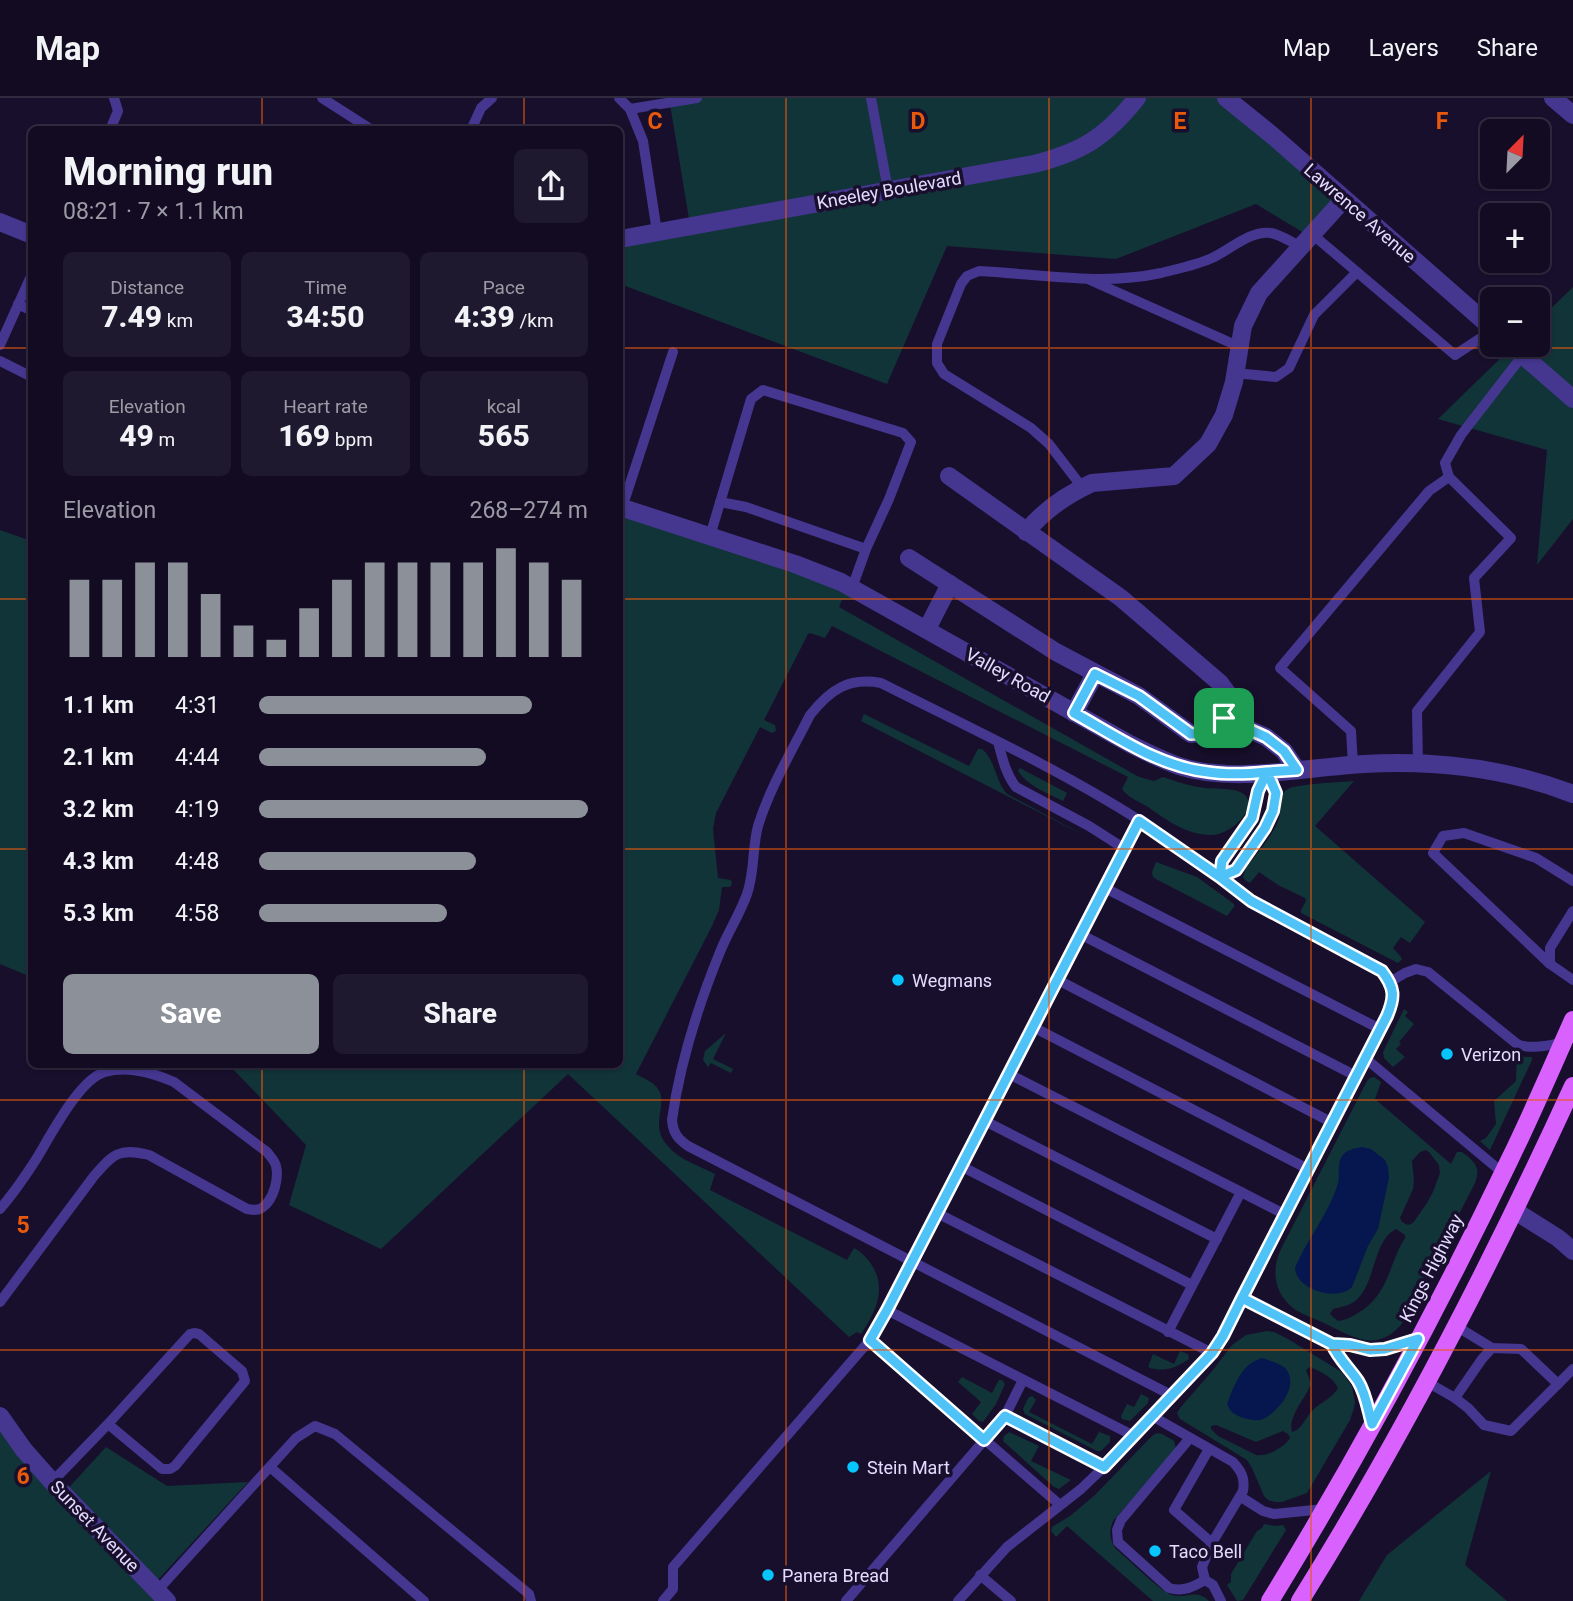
<!DOCTYPE html>
<html lang="en">
<head>
<meta charset="utf-8">
<style>
	:root { --surface:#120b22; --page:#1f192f; --text:#f1f3f6; --muted:#9c9ba5; --line:#312b40; --accent:#8c9099 }
	body { margin:0; font-family:Roboto,sans-serif; background:var(--page); color:var(--text); height:100vh; display:flex; flex-direction:column; font-size:26px; white-space:nowrap }
	* { box-sizing:border-box; margin:0 }
	p { font-size:23px; color:var(--muted) }
	.icon { flex:none; width:38px; height:38px; fill:none; stroke:currentColor; stroke-width:2; stroke-linecap:round; stroke-linejoin:round }
	.map { position:relative; flex:1; overflow:hidden }
	.drawer { position:absolute; left:28px; top:28px; width:595px; height:942px; display:flex; flex-direction:column; background:var(--surface); border-radius:10px; box-shadow:0 2px 5px #0004,0 0 0 2px var(--line) }
	.drawer>* { flex:none }
	.needle { width:46px; rotate:24deg }
	.fabs { position:absolute; left:1480px; top:21px; display:grid; gap:14px }
	.fabs a { display:grid; place-items:center; width:70px; height:70px; border-radius:10px; background:var(--surface); box-shadow:0 2px 5px #0004,0 0 0 2px var(--line); font-size:35px }
	.pin { position:absolute; display:grid; place-items:center; width:60px; height:60px; color:#fff; margin:-30px; border-radius:14px; box-shadow:0 4px 10px #0006 }
	.round { display:grid; place-items:center; flex:none; width:74px; height:74px; border-radius:10px; background:var(--page) }
	.headline { display:flex; align-items:center; justify-content:space-between; height:119px; padding:0 35px }
	h1 { font-size:38px; font-weight:800; line-height:52px }
	.metrics { display:grid; grid-template-columns:repeat(3,1fr); gap:10px; height:119px; padding:7px 35px }
	.metrics div { display:grid; align-content:center; border-radius:10px; background:var(--page); text-align:center }
	.metrics b { font-size:30px; font-weight:800 }
	.metrics small { font-size:19px; font-weight:400 }
	.metrics p { font-size:19px }
	.chart { height:196px; padding:14px 35px }
	.chart p { display:flex; justify-content:space-between }
	.chart svg { width:100%; height:126px; margin-top:7px; stroke:var(--accent); stroke-width:6 }
	.primary-button { display:flex; gap:14px; margin-top:auto; padding:14px 35px }
	.primary-button a { flex:1; height:80px; border-radius:10px; background:var(--accent); color:#fff; font-size:28px; font-weight:800; line-height:80px; text-align:center }
	.primary-button a+a { background:var(--page); color:var(--text) }
	ul { padding:0 35px; list-style:none; font-size:23px }
	li { display:grid; grid-template-columns:112px 84px 1fr; align-items:center; height:52px }
	li i { height:18px; border-radius:9px; background:var(--accent) }
	header { display:flex; align-items:center; gap:42px; box-sizing:border-box; height:98px; padding:0 35px; background:var(--surface); border-bottom:2px solid var(--line) }
	header strong { font-size:33px }
	nav { display:flex; gap:38px; margin-inline-start:auto; font-size:24px }
	.map>svg:first-child { display:block }
	.green { fill:#113438; fill-rule:evenodd }
	.water { fill:#06174f }
	.lines { fill:none; stroke-linecap:round; stroke-linejoin:round }
	.lane { stroke:#453690; stroke-width:10 }
	.street { stroke:#453690; stroke-width:18 }
	.primary { stroke:#d962ff; stroke-width:18 }
	.route-casing { stroke:#fff; stroke-width:14 }
	.route { stroke:#4fc3f7; stroke-width:9 }
	.grid { fill:none; stroke:#e8590c; stroke-width:2; stroke-opacity:0.55 }
	.poi-dot { fill:#07c5ff; stroke:#180f2d; stroke-width:2.5 }
	.labels { text-anchor:middle; dominant-baseline:central; stroke-width:7; stroke-linejoin:round; paint-order:stroke }
	.street-label { font-size:18px; fill:#e4dbff; stroke:#180f2d }
	.poi-label { font-size:18px; fill:#e4dbff; stroke:#180f2d; text-anchor:start }
	.grid-label { font-size:23px; text-anchor:middle; font-weight:bold; fill:#e8590c; stroke:#180f2d; stroke-width:7; stroke-linejoin:round; paint-order:stroke }
</style>
</head>
<body>
<header>
<strong>Map</strong>
<nav><a>Map</a><a>Layers</a><a>Share</a></nav>
</header>
<div class="map">
<svg width="1573" height="1503" viewBox="0 0 1573 1503">
	<rect width="100%" height="100%" fill="#180f2d"/>
	<g class="green">
		<path d="M 669,0 L 1225,0 L 1347,102 L 1304,135 L 1256,106 L 1116,161 L 947,148 L 887,286 L 620,186 L 620,139 L 690,127 Z"/>
		<path d="M 1573,189 L 1573,421 L 1537,467 L 1547,352 L 1438,321 L 1514,247 L 1538,247 L 1538,223 Z"/>
		<path d="M 620,407 L 877,501 L 842,502 L 839,509 L 1139,679 L 1154,683 L 1163,679 C 1177,684 1190,688 1205,690 C 1214,691 1235,690 1242,695 C 1262,707 1231,737 1212,737 C 1189,738 1166,722 1148,709 C 1140,704 1127,699 1122,691 L 1128,679 L 832,528 L 825,540 L 810,535 L 808,536 L 764,622 L 775,627 L 776,633 L 772,635 L 760,629 L 716,715 L 713,731 L 718,780 L 731,782 L 732,786 L 730,789 L 722,789 L 719,812 L 712,828 L 636,976 C 643,980 654,984 658,991 C 669,1006 648,1027 668,1048 C 679,1062 700,1068 715,1076 L 710,1092 L 847,1162 L 854,1150 C 862,1154 868,1161 873,1169 C 887,1193 874,1216 861,1236 L 857,1234 L 849,1239 L 568,976 L 381,1151 L 289,1107 L 306,1047 L 228,966 L 620,966 Z"/>
		<path d="M 0,432 L 31,443 L 31,879 L 0,866 Z"/>
		<path d="M 864,616 L 969,668 L 978,651 L 982,651 C 996,663 995,683 1007,696 L 1085,738 L 861,623 Z"/>
		<path d="M 1020,670 L 1067,695 L 1063,703 C 1047,695 1028,688 1018,673 Z"/>
		<path d="M 1354,683 L 1315,728 L 1425,824 L 1410,845 L 1401,839 L 1393,850 L 1401,859 L 1402,861 L 1398,865 L 1301,815 L 1301,812 L 1306,803 L 1305,800 L 1278,787 L 1259,774 L 1250,785 L 1245,782 L 1243,779 L 1245,772 C 1255,757 1273,738 1279,721 C 1282,712 1278,696 1288,691 C 1296,686 1342,684 1354,683 Z"/>
		<path d="M 1156,764 L 1197,779 L 1234,806 L 1234,809 L 1227,818 L 1156,781 L 1153,779 L 1152,774 Z"/>
		<path d="M 1404,911 L 1408,914 L 1405,918 L 1414,926 L 1399,944 L 1401,946 L 1396,951 L 1405,959 L 1393,969 L 1384,960 L 1383,954 Z"/>
		<path d="M 726,935 L 713,961 L 733,971 L 731,975 L 711,965 L 708,969 L 703,962 L 705,953 Z"/>
		<path d="M 1517,955 L 1525,959 L 1532,959 L 1532,962 L 1490,1052 L 1480,1043 L 1486,1040 L 1496,1026 L 1494,1003 L 1516,983 Z"/>
		<path d="M 1374,979 L 1381,984 L 1375,1001 L 1451,1066 L 1457,1054 L 1462,1054 C 1475,1064 1481,1069 1475,1085 L 1404,1223 C 1378,1257 1353,1239 1322,1224 C 1313,1220 1301,1216 1293,1210 C 1274,1195 1271,1172 1281,1151 L 1367,983 L 1370,980 ZM 1426,1052 L 1429,1054 L 1439,1067 L 1440,1075 L 1433,1094 L 1427,1105 L 1413,1125 L 1408,1127 L 1402,1124 L 1400,1120 L 1413,1091 L 1414,1082 L 1412,1063 L 1420,1054 ZM 1396,1131 L 1405,1137 L 1405,1140 C 1389,1165 1390,1192 1363,1212 C 1355,1217 1347,1222 1338,1223 L 1330,1216 L 1333,1211 C 1340,1209 1348,1208 1354,1204 C 1376,1188 1372,1143 1396,1131 Z"/>
		<path d="M 1267,1233 L 1274,1234 L 1288,1241 L 1340,1273 L 1345,1278 L 1352,1289 L 1355,1304 L 1354,1310 L 1350,1322 L 1307,1395 L 1282,1404 L 1275,1404 L 1268,1402 L 1264,1398 L 1252,1370 L 1247,1362 L 1180,1321 L 1177,1315 L 1180,1310 L 1213,1272 L 1232,1247 L 1246,1237 ZM 1310,1269 C 1320,1273 1334,1280 1338,1290 C 1332,1301 1320,1304 1311,1314 C 1305,1321 1301,1332 1292,1334 C 1288,1318 1305,1301 1311,1286 L 1306,1272 ZM 1216,1327 L 1256,1344 L 1283,1333 L 1288,1336 L 1290,1340 C 1285,1349 1267,1359 1256,1357 L 1218,1338 L 1211,1331 L 1211,1328 Z"/>
		<path d="M 1180,1253 L 1188,1256 L 1189,1261 C 1176,1270 1163,1275 1148,1269 L 1153,1256 L 1174,1266 Z"/>
		<path d="M 962,1279 L 992,1295 L 999,1282 L 1002,1282 L 1005,1286 L 996,1306 L 983,1324 L 979,1323 L 972,1316 L 981,1304 L 958,1284 Z"/>
		<path d="M 1141,1296 L 1149,1300 L 1148,1305 L 1130,1323 L 1122,1321 L 1121,1318 L 1127,1306 L 1134,1309 Z"/>
		<path d="M 1032,1298 L 1036,1302 L 1029,1314 L 1092,1346 L 1099,1334 L 1110,1338 L 1110,1344 L 1101,1353 L 1097,1353 L 1025,1316 L 1023,1311 L 1028,1300 Z"/>
		<path d="M 0,1312 L 63,1396 L 106,1349 L 167,1388 L 248,1384 L 155,1485 L 166,1503 L 0,1503 Z"/>
		<path d="M 1009,1334 L 1039,1348 L 1031,1363 L 1071,1382 L 1059,1391 L 1054,1389 L 1003,1343 L 1004,1338 Z"/>
		<path d="M 1157,1335 L 1162,1336 L 1174,1343 L 1176,1351 L 1113,1423 C 1109,1433 1109,1442 1116,1451 C 1127,1460 1161,1494 1172,1497 C 1187,1501 1196,1490 1209,1503 L 1153,1503 L 1067,1428 L 1056,1439 L 1051,1433 L 1052,1429 L 1070,1418 L 1095,1397 L 1152,1338 Z"/>
		<path d="M 1491,1373 L 1465,1467 L 1507,1503 L 1359,1503 L 1387,1457 Z"/>
		<path d="M 1264,1426 L 1275,1428 L 1283,1427 L 1286,1432 L 1243,1502 L 1237,1503 L 1227,1487 L 1231,1484 L 1231,1476 L 1257,1433 L 1262,1430 Z"/>
	</g>
	<g class="water">
		<path d="M 1362,1049 L 1371,1051 L 1385,1062 L 1388,1069 L 1389,1080 L 1378,1131 L 1368,1148 L 1352,1189 C 1338,1204 1296,1192 1295,1170 C 1307,1141 1329,1116 1338,1085 C 1340,1077 1337,1065 1342,1058 C 1346,1052 1355,1050 1362,1049 Z"/>
		<path d="M 1263,1260 C 1270,1263 1278,1265 1284,1269 C 1301,1285 1280,1312 1265,1320 C 1258,1324 1251,1322 1243,1320 C 1235,1317 1230,1314 1227,1306 C 1234,1288 1242,1264 1263,1260 Z"/>
	</g>
	<g class="lines">
		<g class="lane">
			<path d="M 322,0 L 372,32"/>
			<path d="M 619,0 L 630,11 L 643,43 L 657,134"/>
			<path d="M 871,0 L 888,92"/>
			<path d="M 630,11 L 697,0"/>
			<path d="M 110,32 L 118,13 L 114,0"/>
			<path d="M 471,32 L 481,10 L 492,0"/>
			<path d="M 1312,136 L 1455,257 L 1493,232"/>
			<path d="M 1090,182 L 1240,249"/>
			<path d="M 18,206 L 32,213"/>
			<path d="M 0,247 L 32,176"/>
			<path d="M 0,263 L 32,279"/>
			<path d="M 1235,275 L 1276,279 L 1289,270 L 1314,217 L 1357,174"/>
			<path d="M 1082,389 L 1049,346 L 1031,330 L 944,276 L 937,265 L 937,246 L 961,186 L 967,178 L 979,173 C 1039,176 1101,188 1161,175 C 1177,171 1197,167 1212,160 C 1230,152 1250,132 1271,135 C 1281,137 1291,144 1300,148"/>
			<path d="M 720,404 L 746,409 L 866,451 L 852,490"/>
			<path d="M 622,410 L 673,254"/>
			<path d="M 710,438 L 751,301 L 763,292 L 903,335 L 911,344 L 889,401 L 866,451"/>
			<path d="M 998,644 C 1002,659 1006,677 1016,689 L 1089,728 L 1125,751"/>
			<path d="M 1418,665 L 1417,613 L 1480,534 L 1474,480 L 1511,440 L 1449,379 L 1445,365 L 1461,337 L 1523,257"/>
			<path d="M 1353,667 L 1351,633 L 1280,570 L 1429,393 L 1449,379"/>
			<path d="M 1139,722 C 1057,670 968,629 881,585 C 848,579 830,592 810,617 C 792,653 770,689 758,728 C 752,750 755,773 747,796 C 740,816 728,834 720,854 C 698,908 680,964 672,1022 C 673,1035 678,1041 688,1048 L 1173,1298"/>
			<path d="M 1220,779 L 1236,772 L 1265,730 L 1273,713 L 1276,695 L 1267,674"/>
			<path d="M 1220,779 L 1222,763 L 1252,720 L 1258,693 L 1267,674"/>
			<path d="M 1573,783 L 1536,760 L 1464,735 L 1443,738 L 1433,755 L 1550,866 L 1573,882"/>
			<path d="M 1105,790 L 1380,931"/>
			<path d="M 1080,836 L 1356,978"/>
			<path d="M 1550,866 L 1550,850 L 1573,813"/>
			<path d="M 1058,882 L 1331,1024"/>
			<path d="M 1390,884 L 1405,875 L 1416,871 L 1428,874 L 1517,946 C 1531,952 1547,947 1563,945"/>
			<path d="M 1033,929 L 1308,1071"/>
			<path d="M 1365,960 L 1503,1075"/>
			<path d="M 1009,976 L 1241,1094"/>
			<path d="M 985,1023 L 1217,1141"/>
			<path d="M 961,1068 L 1192,1187"/>
			<path d="M 0,1111 C 13,1096 24,1080 35,1063 C 50,1039 79,981 105,974 C 128,967 153,975 174,984 L 267,1054 C 270,1058 275,1063 276,1068 C 279,1080 274,1101 263,1109 C 259,1113 253,1112 247,1111 L 149,1057 C 119,1050 114,1055 94,1078 L 0,1204"/>
			<path d="M 937,1115 L 1212,1255"/>
			<path d="M 1242,1200 L 1332,1246 L 1350,1247 L 1370,1252 L 1385,1251 L 1417,1241"/>
			<path d="M 887,1212 L 1134,1338"/>
			<path d="M 1168,1234 L 1241,1094 L 1284,1116"/>
			<path d="M 870,1242 L 1060,1407"/>
			<path d="M 1332,1246 C 1338,1260 1349,1269 1358,1282 C 1366,1295 1368,1310 1372,1325"/>
			<path d="M 1492,1250 L 1521,1251 L 1558,1286"/>
			<path d="M 1427,1284 L 1455,1300 L 1468,1310 L 1484,1327 L 1511,1333 L 1573,1271"/>
			<path d="M 1455,1300 L 1482,1261 L 1492,1250 L 1456,1228"/>
			<path d="M 1005,1318 L 1104,1369"/>
			<path d="M 1152,1318 L 1233,1364 C 1242,1374 1245,1380 1243,1393 L 1212,1445 L 1202,1469 L 1205,1482 L 1213,1487 L 1221,1503"/>
			<path d="M 1190,1340 L 1121,1422 L 1117,1432 L 1118,1444 L 1169,1490 C 1184,1494 1193,1489 1205,1482"/>
			<path d="M 1209,1351 L 1174,1412 L 1212,1445"/>
			<path d="M 270,1369 L 424,1503"/>
			<path d="M 52,1384 L 108,1326 L 190,1236 L 194,1235 L 199,1236 L 242,1273 L 245,1283 L 175,1368 L 170,1371 L 162,1371 L 108,1326"/>
			<path d="M 1241,1399 L 1263,1413 L 1274,1416 L 1324,1411"/>
			<path d="M 980,1477 L 1011,1503"/>
			<path d="M 157,1493 L 296,1340 L 315,1328 L 335,1336 L 529,1496 L 531,1503"/>
			<path d="M 663,1503 L 673,1491 L 673,1469 L 870,1242 L 879,1228 L 1139,722 L 1251,802 L 1383,873 C 1391,885 1394,893 1392,907 L 1261,1160 L 1223,1238 L 1212,1255 L 1104,1369 L 1081,1391 L 1007,1449 L 958,1503"/>
			<path d="M 846,1503 L 1005,1318 L 1023,1282"/>
		</g>
		<g class="street">
			<path d="M 1226,0 L 1273,38 L 1493,231"/>
			<path d="M 1553,0 L 1573,17"/>
			<path d="M 0,124 L 32,137"/>
			<path d="M 620,141 L 1034,66 C 1082,54 1106,39 1137,0"/>
			<path d="M 1511,247 L 1573,301"/>
			<path d="M 949,378 L 1121,500 L 1220,585 L 1231,600 L 1224,620 L 1266,639 L 1284,653 L 1297,672"/>
			<path d="M 620,409 L 795,466 L 841,484 L 1130,646 C 1146,654 1162,662 1179,668 C 1233,686 1307,669 1364,666 C 1436,662 1506,670 1573,696"/>
			<path d="M 1026,434 C 1044,412 1066,397 1092,385 L 1174,378 L 1208,346 L 1224,317 L 1234,284 L 1243,228 L 1259,195 L 1344,101"/>
			<path d="M 909,460 L 1056,554 L 1139,598 L 1191,636 L 1208,635 L 1224,620"/>
			<path d="M 927,531 L 950,486"/>
			<path d="M 1074,615 L 1095,576"/>
			<path d="M 1515,1113 L 1558,1140 L 1573,1153"/>
			<path d="M 0,1318 L 24,1352 L 55,1387 L 167,1503"/>
		</g>
		<g class="primary">
			<path d="M 1270,1503 C 1357,1361 1437,1213 1509,1063 C 1532,1016 1552,969 1573,922"/>
			<path d="M 1300,1503 C 1403,1338 1492,1165 1573,988"/>
		</g>
	</g>
	<g class="lines">
		<defs>
			<path id="route" d="M 1224,620 L 1266,639 L 1284,653 L 1297,672 L 1267,674 L 1258,693 L 1252,720 L 1222,763 L 1220,779 L 1139,723 L 887,1212 L 870,1242 L 984,1342 L 1005,1318 L 1104,1369 L 1212,1255 L 1223,1238 L 1242,1200 L 1332,1246 L 1350,1247 L 1370,1252 L 1385,1251 L 1418,1241 L 1372,1326 C 1368,1312 1366,1296 1358,1283 C 1349,1270 1338,1260 1332,1246 L 1242,1200 L 1387,918 C 1395,899 1395,890 1382,873 L 1251,803 L 1220,779 L 1236,772 L 1265,730 L 1273,713 L 1276,695 L 1267,674 C 1248,676 1227,677 1208,674 C 1159,669 1116,638 1074,615 L 1095,576 L 1139,598 L 1191,636 L 1208,635 L 1224,620"/>
		</defs>
		<use href="#route" class="route-casing"/>
		<use href="#route" class="route"/>
	</g>
	<path class="grid" d="M 262,0 L 262,32M 524,0 L 524,32M 786,0 L 786,1503M 1049,0 L 1049,1503M 1311,0 L 1311,1503M 0,250 L 32,250M 620,250 L 1573,250M 0,501 L 32,501M 620,501 L 1573,501M 0,751 L 32,751M 620,751 L 1573,751M 262,966 L 262,1503M 524,966 L 524,1503M 0,1002 L 1573,1002M 0,1252 L 1573,1252"/>
	<g class="poi-dot">
		<circle cx="898" cy="882" r="7"/>
		<circle cx="1447" cy="956" r="7"/>
		<circle cx="853" cy="1369" r="7"/>
		<circle cx="1155" cy="1453" r="7"/>
		<circle cx="768" cy="1477" r="7"/>
	</g>
	<g class="labels">
		<g class="street-label">
			<text transform="translate(889 92) rotate(-10)">Kneeley Boulevard</text>
			<text transform="translate(1360 115) rotate(41)">Lawrence Avenue</text>
			<text transform="translate(1008 577) rotate(29)">Valley Road</text>
			<text transform="translate(1431 1170) rotate(-63)">Kings Highway</text>
			<text transform="translate(95 1428) rotate(46)">Sunset Avenue</text>
		</g>
		<g class="poi-label">
			<text x="912" y="882">Wegmans</text>
			<text x="1461" y="956">Verizon</text>
			<text x="867" y="1369">Stein Mart</text>
			<text x="1169" y="1453">Taco Bell</text>
			<text x="782" y="1477">Panera Bread</text>
		</g>
	</g>
	<g class="grid-label">
		<text x="655" y="31">C</text>
		<text x="918" y="31">D</text>
		<text x="1180" y="31">E</text>
		<text x="1442" y="31">F</text>
		<text x="23" y="1135">5</text>
		<text x="23" y="1386">6</text>
	</g>
</svg>
<div class="fabs">
<a><svg class="needle" viewBox="-14 -14 28 28"><path d="M0-13l5 13h-10z" fill="#e53935"/><path d="M0 13l5-13h-10z" fill="#9c9ba5"/></svg></a>
<a>+</a>
<a>−</a>
</div>
<div class="pin" style="left:1224px;top:620px;background:#1e9e55"><svg class="icon" aria-label="arrive" viewBox="0 0 24 24"><path d="M6 21V4h12l-3 4 3 4H6"/></svg></div>
<section class="drawer">
<div class="headline"><div><h1>Morning run</h1><p>08:21 · 7 × 1.1 km</p></div><a class="round"><svg class="icon" aria-label="share" viewBox="0 0 24 24"><path d="M12 15V3M7 8l5-5 5 5M5 13v7h14v-7"/></svg></a></div>
<div class="metrics">
<div><p>Distance</p><b>7.49<small> km</small></b></div>
<div><p>Time</p><b>34:50</b></div>
<div><p>Pace</p><b>4:39<small> /km</small></b></div>
</div>
<div class="metrics">
<div><p>Elevation</p><b>49<small> m</small></b></div>
<div><p>Heart rate</p><b>169<small> bpm</small></b></div>
<div><p>kcal</p><b>565</b></div>
</div>
<div class="chart"><p><span>Elevation</span>268–274 m</p>
<svg viewBox="0 0 160 44" preserveAspectRatio="none"><path d="M5 44V17M15 44V17M25 44V11M35 44V11M45 44V22M55 44V33M65 44V38M75 44V27M85 44V17M95 44V11M105 44V11M115 44V11M125 44V11M135 44V6M145 44V11M155 44V17"/></svg>
</div>
<ul>
<li><b>1.1 km</b>4:31<i style="width:83%"></i></li>
<li><b>2.1 km</b>4:44<i style="width:69%"></i></li>
<li><b>3.2 km</b>4:19<i style="width:100%"></i></li>
<li><b>4.3 km</b>4:48<i style="width:66%"></i></li>
<li><b>5.3 km</b>4:58<i style="width:57%"></i></li>
</ul>
<div class="primary-button"><a>Save</a><a>Share</a></div>
</section>
</div>
</body>
</html>
